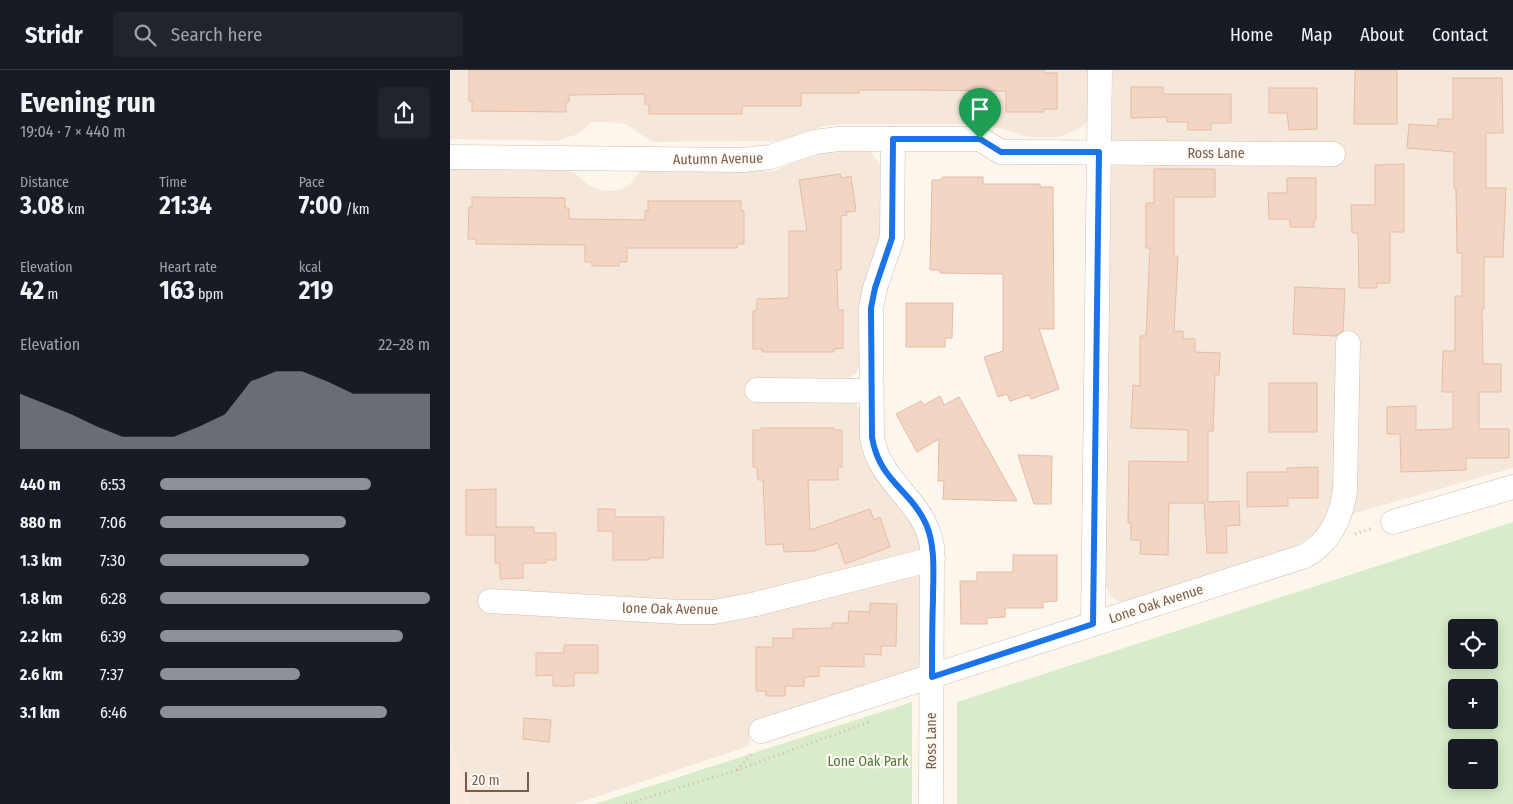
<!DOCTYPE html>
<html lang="en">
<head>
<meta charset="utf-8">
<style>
	:root { --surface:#171b24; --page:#20242c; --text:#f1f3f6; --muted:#9ea1a6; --line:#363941; --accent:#8c9099 }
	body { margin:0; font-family:"Fira Sans Condensed",sans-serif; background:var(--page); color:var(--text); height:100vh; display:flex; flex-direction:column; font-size:19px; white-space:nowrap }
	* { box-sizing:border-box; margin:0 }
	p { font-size:16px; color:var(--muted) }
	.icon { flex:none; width:28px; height:28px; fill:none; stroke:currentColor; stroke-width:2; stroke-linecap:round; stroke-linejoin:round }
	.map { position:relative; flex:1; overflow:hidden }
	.panel { display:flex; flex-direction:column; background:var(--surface); width:450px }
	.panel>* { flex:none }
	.tools { position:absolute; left:998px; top:549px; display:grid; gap:10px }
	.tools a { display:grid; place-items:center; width:50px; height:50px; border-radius:5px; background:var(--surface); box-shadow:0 2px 12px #0003; font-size:25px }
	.scale { position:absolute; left:15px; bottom:12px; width:64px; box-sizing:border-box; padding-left:5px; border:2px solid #7a5c4d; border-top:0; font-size:14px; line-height:18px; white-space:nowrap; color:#7a5c4d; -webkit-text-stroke:4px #fffaf3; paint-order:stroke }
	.pin { position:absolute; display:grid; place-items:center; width:42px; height:42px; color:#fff; margin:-51px -21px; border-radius:50% 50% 50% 0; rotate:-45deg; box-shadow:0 0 5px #0007 }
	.pin .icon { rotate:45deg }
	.round { display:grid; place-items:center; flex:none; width:52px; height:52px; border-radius:5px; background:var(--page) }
	.headline { display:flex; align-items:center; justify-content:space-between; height:85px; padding:0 20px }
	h1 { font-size:28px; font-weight:700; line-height:38px }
	.stats { display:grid; grid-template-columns:repeat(3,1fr); gap:8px; height:85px; padding:5px 20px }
	.stats div { display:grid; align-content:center }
	.stats b { font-size:25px; font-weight:700 }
	.stats small { font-size:14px; font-weight:400 }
	.stats p { font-size:14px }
	.chart { height:140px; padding:10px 20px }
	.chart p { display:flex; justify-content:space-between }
	.chart svg { width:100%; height:90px; margin-top:5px; fill:var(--accent); opacity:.7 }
	ul { padding:0 20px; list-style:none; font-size:16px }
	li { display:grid; grid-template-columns:80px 60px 1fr; align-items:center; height:38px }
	li i { height:12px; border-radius:6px; background:var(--accent) }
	header { display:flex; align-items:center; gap:30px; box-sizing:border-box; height:70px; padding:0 25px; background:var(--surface); border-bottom:1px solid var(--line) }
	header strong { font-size:24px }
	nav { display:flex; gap:28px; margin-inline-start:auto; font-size:18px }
	.search { width:350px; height:45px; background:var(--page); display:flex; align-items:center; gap:12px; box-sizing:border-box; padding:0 18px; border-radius:5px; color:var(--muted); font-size:19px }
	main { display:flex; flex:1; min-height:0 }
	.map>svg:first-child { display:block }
	.residential { fill:#f5e8da }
	.commercial { fill:#fde8e0 }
	.green { fill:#d8ecc9; fill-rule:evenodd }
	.building { fill:#f3d5c3; stroke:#e6bba3 }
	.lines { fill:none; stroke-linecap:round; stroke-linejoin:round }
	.minor-casing { stroke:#d1beb0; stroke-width:25 }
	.path { stroke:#d9b8a5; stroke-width:3; stroke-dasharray:1 4; stroke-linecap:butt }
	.minor { stroke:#fff; stroke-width:24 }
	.route-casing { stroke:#fff; stroke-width:10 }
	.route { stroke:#1a73e8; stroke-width:6 }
	.labels { text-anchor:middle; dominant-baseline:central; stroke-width:4.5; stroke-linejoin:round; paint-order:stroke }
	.street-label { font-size:14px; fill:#7a5c4d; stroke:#fffaf3 }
	.park-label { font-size:14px; fill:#537a41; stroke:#fffaf3 }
</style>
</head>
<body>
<header>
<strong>Stridr</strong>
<div class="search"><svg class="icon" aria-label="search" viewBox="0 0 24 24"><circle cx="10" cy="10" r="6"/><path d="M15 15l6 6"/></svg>Search here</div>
<nav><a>Home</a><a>Map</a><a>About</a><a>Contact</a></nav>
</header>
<main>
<section class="panel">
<div class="headline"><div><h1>Evening run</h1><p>19:04 · 7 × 440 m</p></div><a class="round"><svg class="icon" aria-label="share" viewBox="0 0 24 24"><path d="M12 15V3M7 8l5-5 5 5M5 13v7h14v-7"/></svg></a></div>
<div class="stats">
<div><p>Distance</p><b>3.08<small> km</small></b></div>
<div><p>Time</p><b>21:34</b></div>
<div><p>Pace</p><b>7:00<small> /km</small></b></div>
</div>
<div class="stats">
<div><p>Elevation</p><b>42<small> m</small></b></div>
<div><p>Heart rate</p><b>163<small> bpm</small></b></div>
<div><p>kcal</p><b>219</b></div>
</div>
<div class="chart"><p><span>Elevation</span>22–28 m</p>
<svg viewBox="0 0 160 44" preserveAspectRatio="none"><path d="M0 44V17L10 22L20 27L30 33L40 38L50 38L60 38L70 33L80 27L90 11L100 6L110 6L120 11L130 17L140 17L150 17L160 17V44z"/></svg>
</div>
<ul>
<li><b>440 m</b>6:53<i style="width:78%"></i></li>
<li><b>880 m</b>7:06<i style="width:69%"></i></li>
<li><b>1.3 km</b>7:30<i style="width:55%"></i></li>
<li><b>1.8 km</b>6:28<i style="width:100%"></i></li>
<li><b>2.2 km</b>6:39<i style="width:90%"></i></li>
<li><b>2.6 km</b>7:37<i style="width:52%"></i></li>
<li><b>3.1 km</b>6:46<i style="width:84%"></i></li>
</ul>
</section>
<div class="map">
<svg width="1063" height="734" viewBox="0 0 1063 734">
	<rect width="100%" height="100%" fill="#fdf6ec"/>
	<g class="residential">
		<path d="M 0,0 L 638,0 L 640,50 L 629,59 L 608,67 L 580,67 L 553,59 L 519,54 L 394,54 L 374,56 L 328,71 L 204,72 L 187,62 L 176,54 L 159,52 L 142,52 L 128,64 L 107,71 L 0,69 Z"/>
		<path d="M 663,0 L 1063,0 L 1063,398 L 895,446 L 836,481 L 680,533 L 667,531 L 659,524 L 654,512 Z"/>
		<path d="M 375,80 L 420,81 L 431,96 L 435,120 L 414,290 L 405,304 L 395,310 L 394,329 L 406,334 L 411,345 L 413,368 L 423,403 L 460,445 L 474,471 L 473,592 L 468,599 L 458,606 L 300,654 L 299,676 L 125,734 L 20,734 L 0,671 L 0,98 L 111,99 L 125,103 L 139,116 L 152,120 L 163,121 L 173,119 L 182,112 L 191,100 L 323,101 Z"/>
	</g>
	<path class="commercial" d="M 0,671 L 20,734 L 0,734 Z"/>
	<g class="green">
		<path d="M 1063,452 L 1063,734 L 507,734 L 507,632 ZM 1006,558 L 1039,558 L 1039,590 L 1006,590 ZM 1006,618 L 1039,618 L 1039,650 L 1006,650 ZM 1006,678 L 1039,678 L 1039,710 L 1006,710 Z"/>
		<path d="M 462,632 L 462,734 L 145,734 Z"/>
	</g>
	<g class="building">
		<path d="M 19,0 L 594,0 L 594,3 L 607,3 L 607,39 L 594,39 L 594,42 L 556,42 L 556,21 L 468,20 L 409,20 L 409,23 L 351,23 L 351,36 L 292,36 L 292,44 L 199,44 L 199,34 L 195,34 L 195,24 L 119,25 L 119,32 L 116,32 L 116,42 L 22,41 L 22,31 L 19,31 Z"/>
		<path d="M 905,0 L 947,0 L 947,54 L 904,54 Z"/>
		<path d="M 1003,8 L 1052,8 L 1053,63 L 1036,63 L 1036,118 L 1056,118 L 1053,187 L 1034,187 L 1034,239 L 1032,239 L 1033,294 L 1051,294 L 1051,322 L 1029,322 L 1029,359 L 1059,359 L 1059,388 L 1016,388 L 1016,400 L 951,402 L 950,364 L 937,364 L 937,337 L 966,336 L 966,360 L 1003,359 L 1003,322 L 992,322 L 993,281 L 1005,281 L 1005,226 L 1012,226 L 1012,183 L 1007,183 L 1006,118 L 1004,118 L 1004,82 L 957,78 L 959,54 L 988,56 L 988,49 L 1003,49 Z"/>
		<path d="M 681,17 L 713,17 L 713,24 L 781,24 L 781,53 L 761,53 L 761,60 L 738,60 L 738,52 L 717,52 L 717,47 L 681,48 Z"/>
		<path d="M 819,18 L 867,18 L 867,59 L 839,60 L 837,43 L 819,43 Z"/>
		<path d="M 954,94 L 954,162 L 940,162 L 940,213 L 927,213 L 927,218 L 909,218 L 908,163 L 902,163 L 901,135 L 925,135 L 925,95 Z"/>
		<path d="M 704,99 L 765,99 L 765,127 L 724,127 L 724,186 L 728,186 L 724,261 L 733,261 L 733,269 L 745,269 L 745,282 L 770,283 L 769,305 L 765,305 L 763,361 L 758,361 L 758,432 L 789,431 L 790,455 L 776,456 L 777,483 L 757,483 L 754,433 L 719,433 L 718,485 L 690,484 L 691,470 L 681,470 L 681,453 L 678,453 L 679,391 L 738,392 L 738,360 L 681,358 L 683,315 L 690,316 L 690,266 L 696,266 L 700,178 L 696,178 L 696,133 L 704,133 Z"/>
		<path d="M 390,104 L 391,108 L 401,106 L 406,141 L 396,142 L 397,145 L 391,146 L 391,200 L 387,200 L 388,240 L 393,240 L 393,278 L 384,279 L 384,282 L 312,282 L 312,279 L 303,279 L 303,241 L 307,240 L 307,229 L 339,228 L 339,161 L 357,161 L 349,110 Z"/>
		<path d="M 492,107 L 533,107 L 533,114 L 590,114 L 590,117 L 603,117 L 604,259 L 589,259 L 609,319 L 581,329 L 579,325 L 560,331 L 557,324 L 548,327 L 534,287 L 553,281 L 553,204 L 490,203 L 490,200 L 480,200 L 482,110 L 492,110 Z"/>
		<path d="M 837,108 L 866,108 L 866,150 L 864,150 L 864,157 L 840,157 L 840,149 L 819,149 L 818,123 L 837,123 Z"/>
		<path d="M 22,127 L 115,128 L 115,138 L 119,138 L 119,149 L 195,150 L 195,141 L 198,141 L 198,131 L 291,131 L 291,141 L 294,141 L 294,174 L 287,174 L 287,178 L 177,178 L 177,192 L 169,192 L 169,196 L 142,196 L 142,192 L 135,192 L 135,175 L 26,174 L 26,169 L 18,169 L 19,137 L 22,137 Z"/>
		<path d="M 845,217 L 895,219 L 893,261 L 886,266 L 843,264 Z"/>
		<path d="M 456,233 L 503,233 L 502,268 L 495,268 L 495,277 L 456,277 Z"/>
		<rect x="819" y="313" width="48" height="49"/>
		<path d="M 490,326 L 494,335 L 509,327 L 567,431 L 493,429 L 494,411 L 488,411 L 489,369 L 467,382 L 446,344 L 471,331 L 474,335 Z"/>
		<path d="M 311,358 L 384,358 L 384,360 L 392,360 L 392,397 L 388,397 L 388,410 L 358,410 L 360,460 L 420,439 L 424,450 L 430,447 L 440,477 L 395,494 L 388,473 L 364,481 L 334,482 L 333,474 L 316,475 L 313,410 L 308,410 L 307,397 L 303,397 L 303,360 L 311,360 Z"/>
		<path d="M 568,385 L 602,386 L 601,434 L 584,434 Z"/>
		<path d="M 868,397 L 868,428 L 838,428 L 838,436 L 797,437 L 797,402 L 837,402 L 837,398 Z"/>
		<path d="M 46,419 L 46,457 L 84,457 L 84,463 L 106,463 L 106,490 L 96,490 L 96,493 L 73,493 L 73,508 L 50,509 L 50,493 L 45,493 L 45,465 L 16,465 L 16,420 Z"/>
		<path d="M 148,439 L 165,439 L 165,447 L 214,447 L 213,488 L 199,488 L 199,490 L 163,490 L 163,461 L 148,461 Z"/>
		<path d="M 563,485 L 607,485 L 607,531 L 593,532 L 593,538 L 555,538 L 555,547 L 537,548 L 537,554 L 511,554 L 510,511 L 527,511 L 527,502 L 563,502 Z"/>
		<path d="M 420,533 L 447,534 L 446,576 L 431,576 L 431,585 L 414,584 L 414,597 L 369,596 L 369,606 L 354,607 L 354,616 L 335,616 L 335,626 L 316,626 L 316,621 L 306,621 L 306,577 L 323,577 L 323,568 L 343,568 L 343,559 L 382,558 L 382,553 L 398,553 L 399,541 L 420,542 Z"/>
		<path d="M 114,575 L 148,575 L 148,603 L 124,603 L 124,616 L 103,616 L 103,605 L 86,606 L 86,583 L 114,583 Z"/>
		<path d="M 74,648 L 101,650 L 99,672 L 73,669 Z"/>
	</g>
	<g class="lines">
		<defs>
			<g id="minor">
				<path d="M 443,69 L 442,168 L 425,218 L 421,238 L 422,367 C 430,415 474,429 482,476 L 481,734"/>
				<path d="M 0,87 L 293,90 L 320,87 L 365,72 L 388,69 L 530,69 L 551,82 L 883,84"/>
				<path d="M 307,320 L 421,321"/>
				<path d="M 943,452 L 1063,417"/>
				<path d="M 40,531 L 230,542 L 264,542 L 306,534 L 483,489"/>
				<path d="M 643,554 L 650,0"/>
				<path d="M 311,661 L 855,486 C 879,473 891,448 895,421 L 898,273"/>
			</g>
		</defs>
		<use href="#minor" class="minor-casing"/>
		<g class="path">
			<path d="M 905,464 L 922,458"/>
			<path d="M 287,700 L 303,682"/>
			<path d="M 176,734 L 287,700 L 422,651"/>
		</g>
		<use href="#minor" class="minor"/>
	</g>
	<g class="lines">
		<defs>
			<path id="route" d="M 443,69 L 530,69 L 551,82 L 649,82 L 643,554 L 482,607 C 482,581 482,556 483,530 C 483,505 486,477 476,454 C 460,419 429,411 422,367 L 421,238 L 425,218 L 442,168 Z"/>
		</defs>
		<use href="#route" class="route-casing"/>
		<use href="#route" class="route"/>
	</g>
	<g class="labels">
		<g class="street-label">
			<text x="766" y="83">Ross Lane</text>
			<text transform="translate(268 89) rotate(-1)">Autumn Avenue</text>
			<text transform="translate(706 534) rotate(-18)">Lone Oak Avenue</text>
			<text transform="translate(220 539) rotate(1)">lone Oak Avenue</text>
			<text transform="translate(481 671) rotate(-90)">Ross Lane</text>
		</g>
		<g class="park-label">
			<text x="418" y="691">Lone Oak Park</text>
		</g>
	</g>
</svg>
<div class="tools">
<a><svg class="icon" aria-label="locate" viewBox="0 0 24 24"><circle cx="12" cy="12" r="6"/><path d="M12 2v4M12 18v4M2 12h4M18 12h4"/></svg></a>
<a>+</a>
<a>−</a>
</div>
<div class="scale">20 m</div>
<div class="pin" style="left:530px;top:69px;background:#1e9e55"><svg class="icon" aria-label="arrive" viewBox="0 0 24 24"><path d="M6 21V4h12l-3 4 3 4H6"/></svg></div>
</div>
</main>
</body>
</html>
